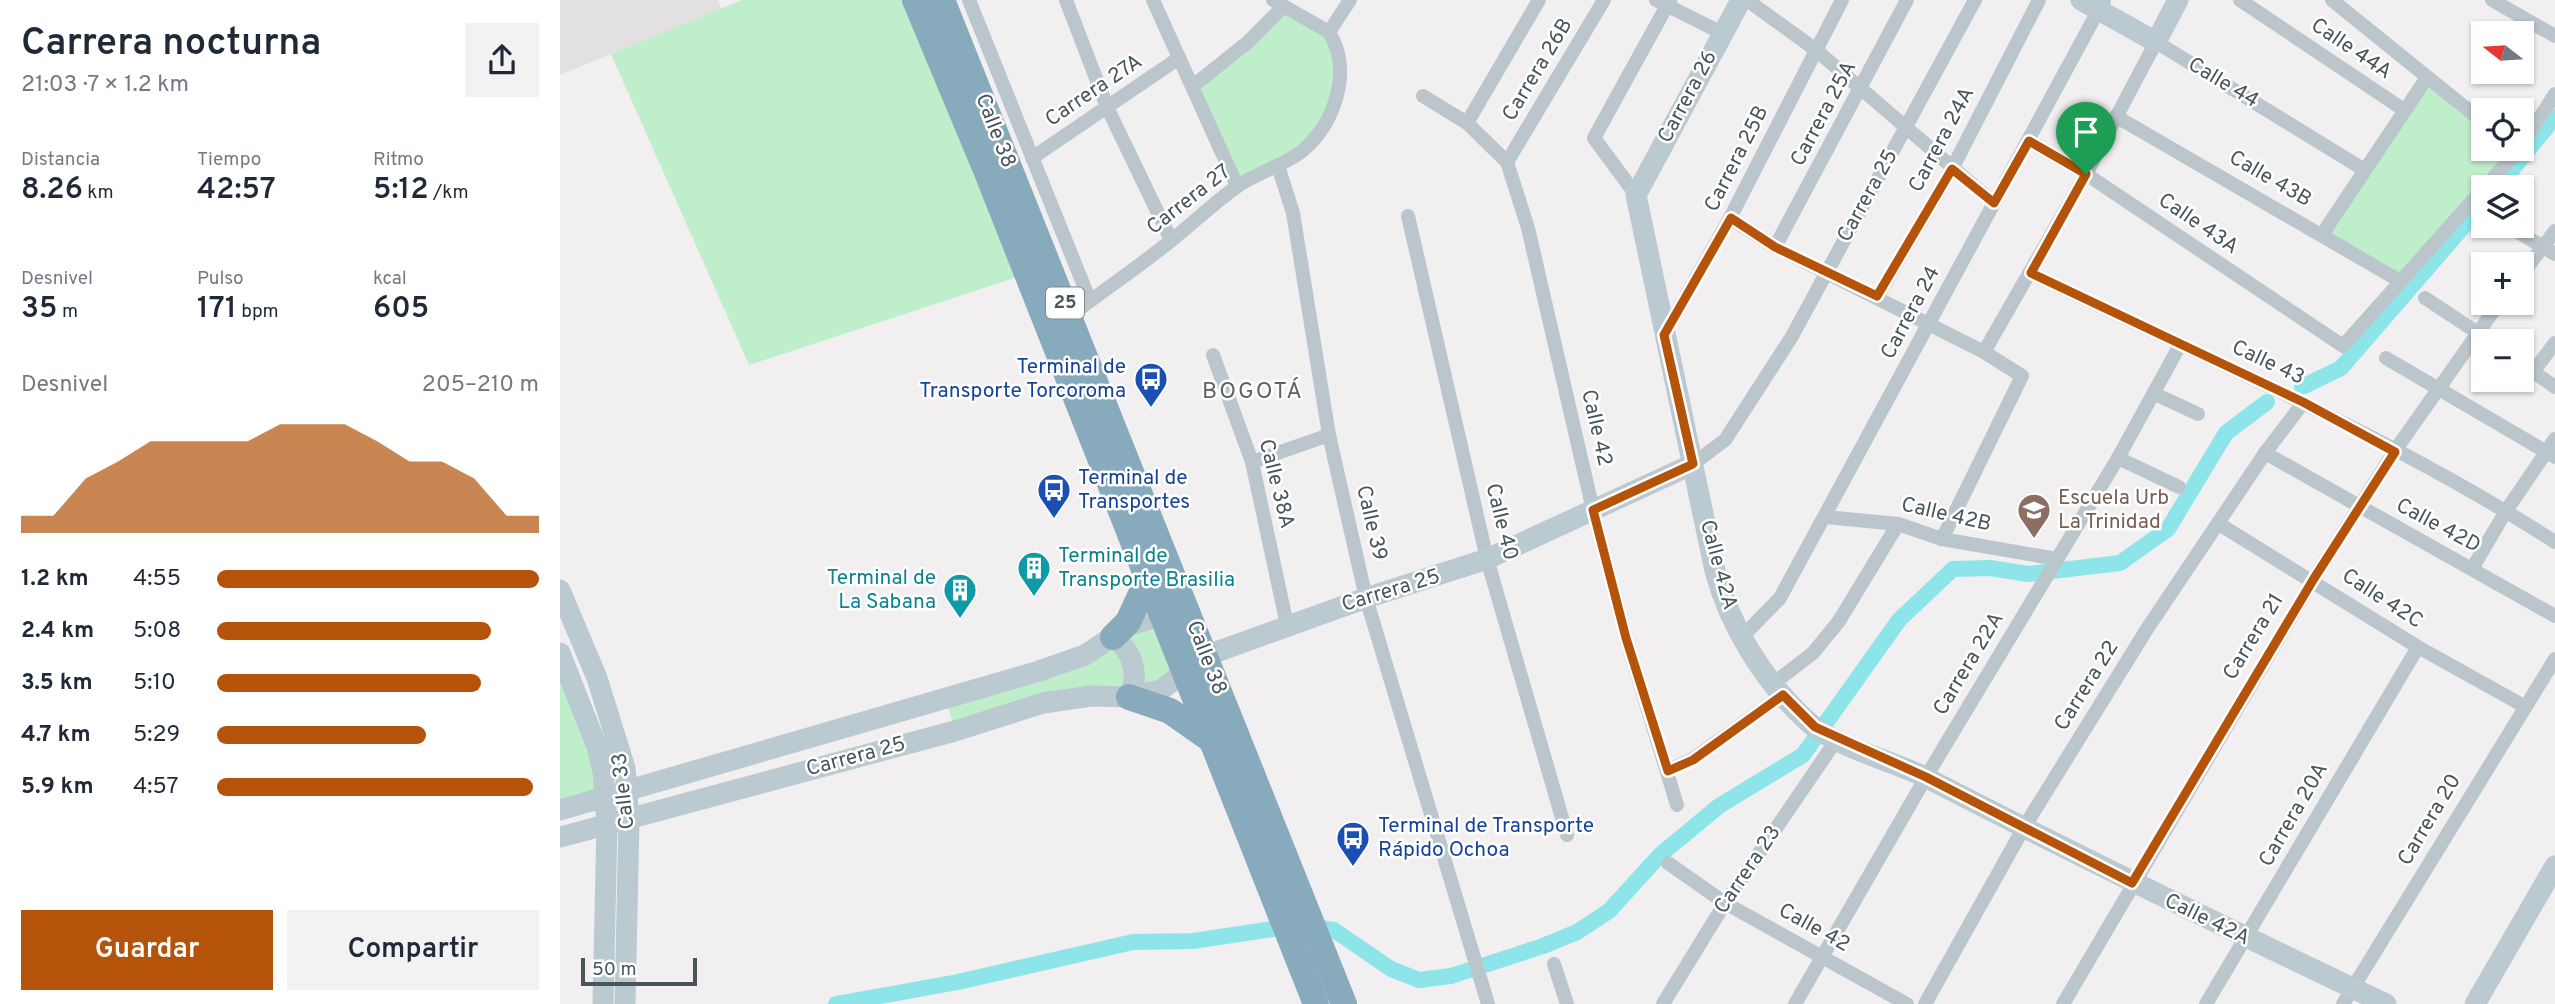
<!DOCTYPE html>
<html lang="es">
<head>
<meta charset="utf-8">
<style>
	:root { --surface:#fff; --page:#f2f2f3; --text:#1f2937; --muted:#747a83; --accent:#b45309 }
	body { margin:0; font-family:Overpass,sans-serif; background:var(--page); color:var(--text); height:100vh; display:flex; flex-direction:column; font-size:26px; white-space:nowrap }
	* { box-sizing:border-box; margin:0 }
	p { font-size:23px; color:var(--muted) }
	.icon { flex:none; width:38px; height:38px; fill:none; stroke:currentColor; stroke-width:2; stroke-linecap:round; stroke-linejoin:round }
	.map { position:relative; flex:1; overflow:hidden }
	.drawer { display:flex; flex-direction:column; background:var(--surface); width:560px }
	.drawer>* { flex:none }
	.needle { width:46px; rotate:287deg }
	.buttons { position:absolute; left:1911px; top:21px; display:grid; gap:14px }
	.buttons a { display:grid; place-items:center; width:63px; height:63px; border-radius:0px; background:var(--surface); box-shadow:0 2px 5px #0004; font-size:35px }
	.scale { position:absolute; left:21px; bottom:18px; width:116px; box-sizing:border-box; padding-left:7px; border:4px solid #48565c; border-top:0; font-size:19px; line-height:24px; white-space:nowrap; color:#48565c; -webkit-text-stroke:5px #fff; paint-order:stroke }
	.pin { position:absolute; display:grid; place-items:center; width:60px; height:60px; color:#fff; margin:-72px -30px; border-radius:50% 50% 50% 0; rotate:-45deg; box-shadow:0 0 7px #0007 }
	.pin .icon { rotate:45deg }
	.round { display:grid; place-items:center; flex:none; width:74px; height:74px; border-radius:0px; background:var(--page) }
	.headline { display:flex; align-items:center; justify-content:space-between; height:119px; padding:0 21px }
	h1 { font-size:38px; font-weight:600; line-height:52px }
	.stats { display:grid; grid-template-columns:repeat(3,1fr); gap:10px; height:119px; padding:7px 21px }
	.stats div { display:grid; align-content:center }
	.stats b { font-size:30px; font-weight:600 }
	.stats small { font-size:19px; font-weight:400 }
	.stats p { font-size:19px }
	.chart { height:196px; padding:14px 21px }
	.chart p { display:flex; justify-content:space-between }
	.chart svg { width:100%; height:126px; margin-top:7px; fill:var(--accent); opacity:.7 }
	.button { display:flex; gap:14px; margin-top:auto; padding:14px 21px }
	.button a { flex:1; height:80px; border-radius:0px; background:var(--accent); color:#fff; font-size:28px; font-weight:600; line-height:80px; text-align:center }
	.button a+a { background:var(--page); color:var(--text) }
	ul { padding:0 21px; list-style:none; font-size:23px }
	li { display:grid; grid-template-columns:112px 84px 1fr; align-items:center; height:52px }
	li i { height:18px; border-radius:9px; background:var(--accent) }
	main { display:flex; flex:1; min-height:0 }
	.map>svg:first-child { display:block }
	.education { fill:#e3e0e1 }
	.green { fill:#bfeeca }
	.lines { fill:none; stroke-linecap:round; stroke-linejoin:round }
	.canal { stroke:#8de5ea; stroke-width:16 }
	.street { stroke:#bbc6cc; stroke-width:14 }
	.secondary { stroke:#bbc9d0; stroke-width:21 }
	.highway { stroke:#88aabd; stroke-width:26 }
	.route-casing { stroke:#fff; stroke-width:14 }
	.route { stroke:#b45309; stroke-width:9 }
	.labels { text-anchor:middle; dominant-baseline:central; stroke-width:5; stroke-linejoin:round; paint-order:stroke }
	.shield { fill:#fff; stroke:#7f898d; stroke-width:2 }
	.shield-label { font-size:19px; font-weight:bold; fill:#48565c }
	.street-label { font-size:21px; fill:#48565c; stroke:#fff }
	.transit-label { font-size:21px; fill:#164399; stroke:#fff; text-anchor:start }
	.education-label { font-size:21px; fill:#785e54; stroke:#fff; text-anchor:start }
	.culture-label { font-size:21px; fill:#0d838f; stroke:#fff; text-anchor:start }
	.neighbourhood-label { font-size:23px; letter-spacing:2px; fill:#5c6164; stroke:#fff }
</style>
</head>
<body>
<main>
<section class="drawer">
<div class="headline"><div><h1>Carrera nocturna</h1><p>21:03 · 7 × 1.2 km</p></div><a class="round"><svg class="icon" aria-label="share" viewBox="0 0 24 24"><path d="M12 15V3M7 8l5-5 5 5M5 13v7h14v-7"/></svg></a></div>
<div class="stats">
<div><p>Distancia</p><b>8.26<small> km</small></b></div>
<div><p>Tiempo</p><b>42:57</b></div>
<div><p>Ritmo</p><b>5:12<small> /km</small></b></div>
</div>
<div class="stats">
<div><p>Desnivel</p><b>35<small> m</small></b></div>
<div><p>Pulso</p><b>171<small> bpm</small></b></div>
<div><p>kcal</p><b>605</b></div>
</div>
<div class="chart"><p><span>Desnivel</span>205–210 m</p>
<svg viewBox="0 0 160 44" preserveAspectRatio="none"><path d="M0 44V38L10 38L20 25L30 19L40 12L50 12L60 12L70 12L80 6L90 6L100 6L110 12L120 19L130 19L140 25L150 38L160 38V44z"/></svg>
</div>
<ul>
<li><b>1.2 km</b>4:55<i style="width:100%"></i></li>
<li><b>2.4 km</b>5:08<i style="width:85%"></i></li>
<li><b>3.5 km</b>5:10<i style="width:82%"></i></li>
<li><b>4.7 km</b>5:29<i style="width:65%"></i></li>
<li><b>5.9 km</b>4:57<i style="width:98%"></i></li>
</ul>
<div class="button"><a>Guardar</a><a>Compartir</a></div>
</section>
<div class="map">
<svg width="1995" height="1004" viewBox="0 0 1995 1004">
	<rect width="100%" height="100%" fill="#f2eff0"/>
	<path class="education" d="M 0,0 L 158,0 L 161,9 L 0,75 Z"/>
	<g class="green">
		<path d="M 182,0 L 355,0 L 466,274 L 189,365 L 51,54 Z"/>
		<path d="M 722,8 L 769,32 L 779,86 L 741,151 L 677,186 L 633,86 Z"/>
		<path d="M 1866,79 L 1923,122 L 1923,149 L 1958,149 L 1840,281 L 1763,233 Z"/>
		<path d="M 602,617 L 627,680 L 395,730 L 385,697 Z"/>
		<path d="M 0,653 L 46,797 L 0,810 Z"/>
	</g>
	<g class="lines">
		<g class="canal">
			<path d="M 1938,187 L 1995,117"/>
			<path d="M 1742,387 L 1781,368 L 1923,204"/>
			<path d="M 276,1004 L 398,982 L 573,942 L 633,941 L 739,925 L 774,930 L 831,969 L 859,980 L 891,976 L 983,946 L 1017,932 L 1049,911 L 1100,855 L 1159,806 L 1243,755 L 1339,620 L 1393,569 L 1430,568 L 1468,574 L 1560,563 L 1608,529 L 1666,433 L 1707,402"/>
		</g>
		<g class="street">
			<path d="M 409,0 L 530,301"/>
			<path d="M 506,0 L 547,107 L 611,240"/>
			<path d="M 593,0 L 677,186"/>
			<path d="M 713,0 L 769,32"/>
			<path d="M 1096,0 L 1162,33"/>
			<path d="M 1187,0 L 1256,50 L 1434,203"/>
			<path d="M 1680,0 L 1844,110"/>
			<path d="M 1772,0 L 1923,122"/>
			<path d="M 1932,0 L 1995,36"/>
			<path d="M 633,86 L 688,42 L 722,8"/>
			<path d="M 863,96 L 907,123 L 947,162 L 968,228 L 1033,510 L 1066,638 L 1117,805"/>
			<path d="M 1557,117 L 1840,281"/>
			<path d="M 907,123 L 979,0"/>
			<path d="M 1469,141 L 1526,174 L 1783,346 L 1923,189"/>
			<path d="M 1962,145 L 1995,94"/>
			<path d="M 472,158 L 619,58"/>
			<path d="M 947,162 L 1044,0"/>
			<path d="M 718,166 L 733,213 L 769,435 L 806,598 L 928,1004"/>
			<path d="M 1925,187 L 1959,149"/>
			<path d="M 1076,195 L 1034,138 L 1110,0"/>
			<path d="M 848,216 L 927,559 L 1007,835"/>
			<path d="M 1170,218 L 1215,247 L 1424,352 L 1462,376 L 1382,539"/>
			<path d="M 1948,226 L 1995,254"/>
			<path d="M 1763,233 L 1866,79"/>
			<path d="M 1215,247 L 1347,0"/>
			<path d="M 1471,273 C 1645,358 1832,437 1995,542"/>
			<path d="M 1962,274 L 1995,231"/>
			<path d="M 1317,297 L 1392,169 L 1479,0"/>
			<path d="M 1865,298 L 1930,341"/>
			<path d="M 510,316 C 544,290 580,266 613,239 C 634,222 653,204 675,188 C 695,173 721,167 741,152 C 775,124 793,71 769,32 L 790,0"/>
			<path d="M 1104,335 L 1170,218 L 1282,0"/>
			<path d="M 1424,352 L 1526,174 L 1596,42 L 1803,169"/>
			<path d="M 653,355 L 692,462 L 727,625"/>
			<path d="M 1826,358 L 1995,457"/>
			<path d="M 1962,364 L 1995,387"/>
			<path d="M 1973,372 L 1995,343"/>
			<path d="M 1595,394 L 1638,414"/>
			<path d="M 1705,453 L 1995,616"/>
			<path d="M 1558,458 L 1619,487"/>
			<path d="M 692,462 L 769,435"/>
			<path d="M 1133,464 L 1165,440 L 1231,338 L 1415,0"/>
			<path d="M 1266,517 L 1338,524 L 1382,539 L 1497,559"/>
			<path d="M 1659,524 L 1858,647 L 1964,706"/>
			<path d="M 1913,567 L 1946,511 L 1995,439"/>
			<path d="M 1182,637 L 1220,598 L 1544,0"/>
			<path d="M 1214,683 L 1253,653 L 1279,621 L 1338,524"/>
			<path d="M 1107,771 L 1133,759 L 1223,695"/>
			<path d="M 1108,863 L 1165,903 L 1347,1004"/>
			<path d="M 994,964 L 1007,1004"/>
			<path d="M 1103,1004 L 1165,903 L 1277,739"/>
			<path d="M 1235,1004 L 1366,777 L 1558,458 L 1620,345"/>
			<path d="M 1365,1004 L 1463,829 L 1587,629 L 1705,453 L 1743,403"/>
			<path d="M 1503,1004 L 1753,580 L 1834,452 L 1939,303"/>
			<path d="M 1646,1004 L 1858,647"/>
			<path d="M 1783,1004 L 1995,659"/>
		</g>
		<g class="secondary">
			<path d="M 1181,0 L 1076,195 L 1155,571 C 1170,626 1203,680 1245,719 C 1275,748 1332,760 1369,779 C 1520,857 1673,931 1826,1004"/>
			<path d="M 1521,0 L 1596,42 L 1618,0"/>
			<path d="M 0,590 L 37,678 L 65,768 L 69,819 L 65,1004"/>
			<path d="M 553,637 C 573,651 580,675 569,697"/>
			<path d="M 0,653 L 37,747 L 43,771 L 47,824 L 43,1004"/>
			<path d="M 0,810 L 476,672 L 525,655 L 570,625 L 615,612"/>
			<path d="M 0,837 L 395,731 L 483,703 L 531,696 L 571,697 L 601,690 L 645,656 L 806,598 L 927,559 L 1133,464"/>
			<path d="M 1915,1004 L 1995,866"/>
		</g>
		<g class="highway">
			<path d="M 355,0 L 426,170 L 756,1004"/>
			<path d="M 382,0 L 784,1004"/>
			<path d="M 553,637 L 568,622 L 587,581"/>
			<path d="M 569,697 L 610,711 L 650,739"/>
		</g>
	</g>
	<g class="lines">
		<defs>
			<path id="route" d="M 1469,141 L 1526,174 L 1471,273 L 1743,402 L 1835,452 L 1753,580 L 1572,883 L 1366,777 L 1255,727 L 1223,695 L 1133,760 L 1108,771 L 1066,638 L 1033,510 L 1133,464 L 1104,335 L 1171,218 L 1215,247 L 1317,296 L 1392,169 L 1434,203 Z"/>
		</defs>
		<use href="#route" class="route-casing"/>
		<use href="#route" class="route"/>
	</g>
	<defs>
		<symbol id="bus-pin" viewBox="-11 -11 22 30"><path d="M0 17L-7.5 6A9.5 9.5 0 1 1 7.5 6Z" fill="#1a4fb4" stroke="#fff"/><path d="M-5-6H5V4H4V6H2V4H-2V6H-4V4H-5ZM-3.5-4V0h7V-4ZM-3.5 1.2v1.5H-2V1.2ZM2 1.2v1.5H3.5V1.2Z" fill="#fff"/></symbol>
		<symbol id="school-pin" viewBox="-11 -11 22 30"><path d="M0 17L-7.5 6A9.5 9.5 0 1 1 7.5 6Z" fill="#8d6e63" stroke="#fff"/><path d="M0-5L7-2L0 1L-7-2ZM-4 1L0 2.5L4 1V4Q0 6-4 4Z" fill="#fff"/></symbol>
		<symbol id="building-pin" viewBox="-11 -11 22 30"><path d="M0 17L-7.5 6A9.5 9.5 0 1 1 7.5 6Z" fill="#0f9aa8" stroke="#fff"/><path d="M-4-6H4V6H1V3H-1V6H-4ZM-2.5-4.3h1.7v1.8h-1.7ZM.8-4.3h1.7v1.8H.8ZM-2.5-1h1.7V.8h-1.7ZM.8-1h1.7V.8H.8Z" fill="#fff"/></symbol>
	</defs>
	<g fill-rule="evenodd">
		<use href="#bus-pin" x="572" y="360" width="38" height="52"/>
		<use href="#bus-pin" x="475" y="471" width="38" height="52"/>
		<use href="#school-pin" x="1455" y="491" width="38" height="52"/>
		<use href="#building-pin" x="455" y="549" width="38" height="52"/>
		<use href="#building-pin" x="381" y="571" width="38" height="52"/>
		<use href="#bus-pin" x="774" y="819" width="38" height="52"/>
	</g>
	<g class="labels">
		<rect class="shield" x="486" y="287.5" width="38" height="31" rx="5"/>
		<g class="shield-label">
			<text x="505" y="303">25</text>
		</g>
		<g class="street-label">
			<text transform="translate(1791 49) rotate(34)">Calle 44A</text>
			<text transform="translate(978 70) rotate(-59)">Carrera 26B</text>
			<text transform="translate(1663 83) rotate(31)">Calle 44</text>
			<text transform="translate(534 91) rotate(-34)">Carrera 27A</text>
			<text transform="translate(1128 97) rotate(-62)">Carrera 26</text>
			<text transform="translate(1264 114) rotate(-62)">Carrera 25A</text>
			<text transform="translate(435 131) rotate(69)">Calle 38</text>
			<text transform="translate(1382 140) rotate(-62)">Carrera 24A</text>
			<text transform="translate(1177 159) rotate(-63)">Carrera 25B</text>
			<text transform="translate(1710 179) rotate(30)">Calle 43B</text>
			<text transform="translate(1308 196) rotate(-61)">Carrera 25</text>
			<text transform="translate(629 200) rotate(-38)">Carrera 27</text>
			<text transform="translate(1638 224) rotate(34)">Calle 43A</text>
			<text transform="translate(1351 313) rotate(-62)">Carrera 24</text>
			<text transform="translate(1708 363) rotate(25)">Calle 43</text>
			<text transform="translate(1036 428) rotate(77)">Calle 42</text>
			<text transform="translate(716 484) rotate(76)">Calle 38A</text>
			<text transform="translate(1386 515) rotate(13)">Calle 42B</text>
			<text transform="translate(941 522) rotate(76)">Calle 40</text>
			<text transform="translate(811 523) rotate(77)">Calle 39</text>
			<text transform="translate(1878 526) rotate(28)">Calle 42D</text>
			<text transform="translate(1158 565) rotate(75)">Calle 42A</text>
			<text transform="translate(831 591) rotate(-17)">Carrera 25</text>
			<text transform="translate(1822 599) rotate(33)">Calle 42C</text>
			<text transform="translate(1694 637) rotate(-59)">Carrera 21</text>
			<text transform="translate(646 658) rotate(69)">Calle 38</text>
			<text transform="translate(1409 664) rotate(-59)">Carrera 22A</text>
			<text transform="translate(1527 686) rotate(-58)">Carrera 22</text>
			<text transform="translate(296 757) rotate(-15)">Carrera 25</text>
			<text transform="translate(64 791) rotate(-96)">Calle 33</text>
			<text transform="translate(1734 815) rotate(-60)">Carrera 20A</text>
			<text transform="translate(1870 820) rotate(-59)">Carrera 20</text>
			<text transform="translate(1188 870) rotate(-56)">Carrera 23</text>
			<text transform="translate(1647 920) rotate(26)">Calle 42A</text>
			<text transform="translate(1254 928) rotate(29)">Calle 42</text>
		</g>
		<g class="transit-label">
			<text x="566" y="367" text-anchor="end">Terminal de<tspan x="566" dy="24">Transporte Torcoroma</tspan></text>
			<text x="518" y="478">Terminal de<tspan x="518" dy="24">Transportes</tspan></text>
			<text x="818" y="826">Terminal de Transporte<tspan x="818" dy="24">Rápido Ochoa</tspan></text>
		</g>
		<g class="education-label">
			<text x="1498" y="498">Escuela Urb<tspan x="1498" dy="24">La Trinidad</tspan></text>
		</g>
		<g class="culture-label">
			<text x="498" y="556">Terminal de<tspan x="498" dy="24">Transporte Brasilia</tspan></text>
			<text x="376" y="578" text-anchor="end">Terminal de<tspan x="376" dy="24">La Sabana</tspan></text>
		</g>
		<g class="neighbourhood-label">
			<text x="693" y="392">BOGOTÁ</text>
		</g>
	</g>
</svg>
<div class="buttons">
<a><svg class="needle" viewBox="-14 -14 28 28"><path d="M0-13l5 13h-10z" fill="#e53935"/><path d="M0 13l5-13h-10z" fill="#747a83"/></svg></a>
<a><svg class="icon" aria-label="locate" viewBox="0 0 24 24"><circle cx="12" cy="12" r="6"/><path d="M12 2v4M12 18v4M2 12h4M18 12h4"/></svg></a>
<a><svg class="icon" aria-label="layers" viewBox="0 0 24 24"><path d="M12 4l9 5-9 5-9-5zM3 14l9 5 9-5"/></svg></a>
<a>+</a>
<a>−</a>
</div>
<div class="scale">50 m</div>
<div class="pin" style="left:1526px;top:174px;background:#1e9e55"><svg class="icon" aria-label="arrive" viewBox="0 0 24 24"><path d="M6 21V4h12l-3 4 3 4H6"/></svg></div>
</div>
</main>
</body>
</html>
